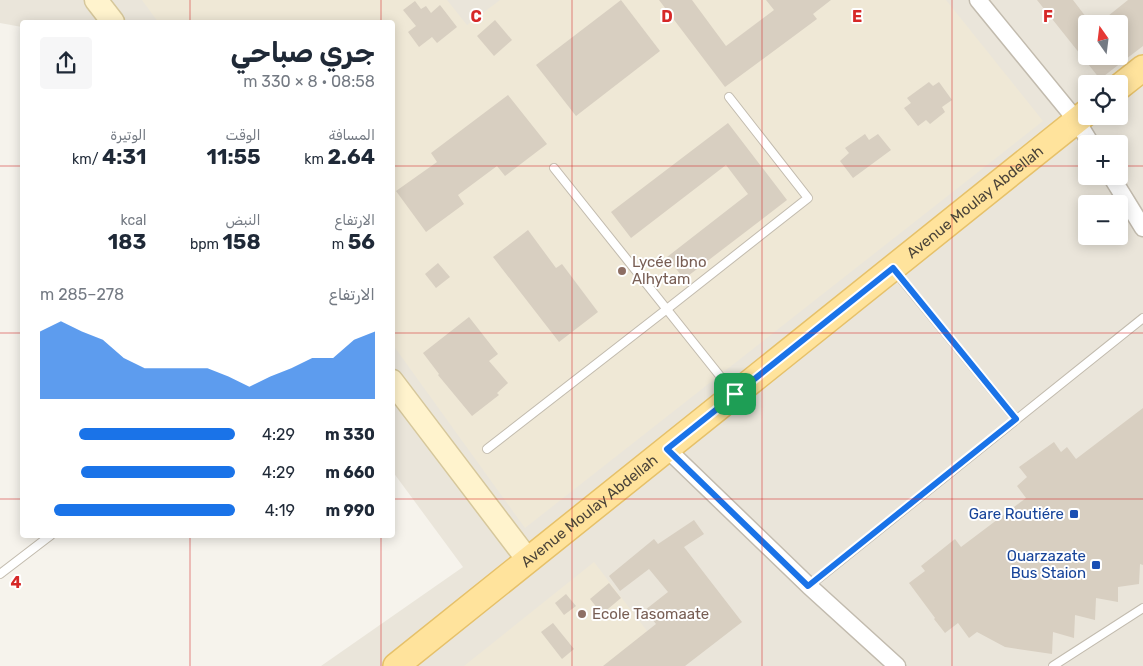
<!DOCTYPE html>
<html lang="ar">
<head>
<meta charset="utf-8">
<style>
	:root { --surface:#fff; --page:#f6f6f7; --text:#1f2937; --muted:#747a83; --accent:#1a73e8 }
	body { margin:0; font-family:Rubik,"Noto Naskh Arabic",sans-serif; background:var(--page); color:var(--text); direction:rtl; height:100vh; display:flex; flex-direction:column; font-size:19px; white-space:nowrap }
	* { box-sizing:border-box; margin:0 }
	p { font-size:16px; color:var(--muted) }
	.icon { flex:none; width:28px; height:28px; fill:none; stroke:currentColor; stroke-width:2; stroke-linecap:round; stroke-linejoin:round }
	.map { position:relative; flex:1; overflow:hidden; direction:ltr }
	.sheet { position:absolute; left:20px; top:20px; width:375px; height:518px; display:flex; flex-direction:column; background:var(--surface); border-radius:5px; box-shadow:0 2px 12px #0003; direction:rtl }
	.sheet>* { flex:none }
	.needle { width:32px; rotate:346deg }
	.tools { position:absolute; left:1078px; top:15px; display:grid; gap:10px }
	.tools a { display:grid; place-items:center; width:50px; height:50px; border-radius:5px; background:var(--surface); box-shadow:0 2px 12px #0003; font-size:25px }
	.pin { position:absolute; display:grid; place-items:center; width:42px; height:42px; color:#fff; margin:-21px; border-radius:10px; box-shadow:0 2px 8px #0006 }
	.round { display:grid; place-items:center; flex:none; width:52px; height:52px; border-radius:5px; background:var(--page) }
	.summary { display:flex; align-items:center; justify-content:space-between; height:85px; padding:0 20px }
	h1 { font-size:28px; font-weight:700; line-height:38px }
	.metrics { display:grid; grid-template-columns:repeat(3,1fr); gap:8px; height:85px; padding:5px 20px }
	.metrics div { display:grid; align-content:center }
	.metrics b { font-size:21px; font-weight:700 }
	.metrics small { font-size:14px; font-weight:400 }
	.metrics p { font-size:14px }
	.chart { height:140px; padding:10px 20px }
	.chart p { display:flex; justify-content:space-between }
	.chart svg { width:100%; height:90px; margin-top:5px; fill:var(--accent); opacity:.7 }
	ul { padding:0 20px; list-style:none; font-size:16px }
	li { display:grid; grid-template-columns:80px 60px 1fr; align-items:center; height:38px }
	li i { height:12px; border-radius:6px; background:var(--accent) }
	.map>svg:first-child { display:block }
	.residential { fill:#eae5da; fill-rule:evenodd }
	.education { fill:#efe8d6 }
	.building { fill:#d8cfc1 }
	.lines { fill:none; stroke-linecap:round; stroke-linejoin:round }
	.lane-casing { stroke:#c2bbae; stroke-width:10 }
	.street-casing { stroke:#c2bbae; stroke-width:19 }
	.secondary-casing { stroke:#d6c79b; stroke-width:25 }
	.primary-casing { stroke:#e6c16a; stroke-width:28 }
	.lane { stroke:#fff; stroke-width:8 }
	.street { stroke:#fff; stroke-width:16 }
	.secondary { stroke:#fff3cd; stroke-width:22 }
	.primary { stroke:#ffe39c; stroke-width:25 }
	.route-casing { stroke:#fff; stroke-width:10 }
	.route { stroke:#1a73e8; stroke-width:6 }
	.grid { fill:none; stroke:#d62828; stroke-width:1; stroke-opacity:0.55 }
	.education-dot { fill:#8d6e63; stroke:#fff; stroke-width:2 }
	.transit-dot { fill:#1a4fb4; stroke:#fff; stroke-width:2 }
	.labels { text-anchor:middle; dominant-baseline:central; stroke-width:4; stroke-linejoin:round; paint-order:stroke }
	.street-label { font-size:15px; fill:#4b4439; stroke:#fff }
	.education-label { font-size:15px; fill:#785e54; stroke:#fff; text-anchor:start }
	.transit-label { font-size:15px; fill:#164399; stroke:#fff; text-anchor:end }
	.grid-label { font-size:16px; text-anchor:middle; font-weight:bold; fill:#d62828; stroke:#fff; stroke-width:4; stroke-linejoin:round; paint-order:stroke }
</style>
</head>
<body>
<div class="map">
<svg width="1143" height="666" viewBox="0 0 1143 666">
	<rect width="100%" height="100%" fill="#f6f3ec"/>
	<path class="residential" d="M 0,0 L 1143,0 L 1143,666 L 321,666 L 463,567 L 393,472 L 392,22 L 22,22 L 22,27 L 0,23 ZM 1086,24 L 1119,24 L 1119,56 L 1086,56 ZM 1086,84 L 1119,84 L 1119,116 L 1086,116 ZM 1086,144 L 1119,144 L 1119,176 L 1086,176 ZM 1086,204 L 1119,204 L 1119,236 L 1086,236 Z"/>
	<g class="education">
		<path d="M 142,0 L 447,0 L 467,25 L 500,0 L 946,0 L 1043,121 L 525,528 L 393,345 L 392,22 L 158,22 Z"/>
		<path d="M 594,562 L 674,666 L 464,666 Z"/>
	</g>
	<g class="building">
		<path d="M 621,0 L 660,51 L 576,116 L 536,65 Z"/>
		<path d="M 659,0 L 692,0 L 726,46 L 774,10 L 766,0 L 831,0 L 813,14 L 817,19 L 725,87 Z"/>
		<path d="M 1037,0 L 1073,0 L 1086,17 L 1086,56 L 1119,56 L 1119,24 L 1098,24 L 1128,0 L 1143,0 L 1143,46 L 1100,79 Z"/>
		<path d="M 415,1 L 421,9 L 426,6 L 431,13 L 440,5 L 457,27 L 437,43 L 432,37 L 419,47 L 408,32 L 416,26 L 403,10 Z"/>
		<path d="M 495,20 L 512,40 L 494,56 L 477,36 Z"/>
		<path d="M 929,82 L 933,86 L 939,82 L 952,100 L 942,107 L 945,112 L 930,124 L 926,120 L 918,126 L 904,108 L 911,103 L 907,98 Z"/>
		<path d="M 508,95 L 547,144 L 505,176 L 497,166 L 458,195 L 464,204 L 426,232 L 396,191 L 437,162 L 431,153 Z"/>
		<path d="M 728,123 L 787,200 L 684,279 L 667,257 L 748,194 L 726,165 L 631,238 L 611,212 Z"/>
		<path d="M 865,134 L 869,140 L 878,134 L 891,150 L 853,178 L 840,161 L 849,153 L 845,148 Z"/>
		<path d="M 528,230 L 556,268 L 562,264 L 598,312 L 559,342 L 493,257 Z"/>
		<path d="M 438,263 L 450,277 L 436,288 L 425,274 Z"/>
		<path d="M 469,317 L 498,354 L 489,361 L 508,383 L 497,393 L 499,395 L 472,416 L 438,375 L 439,374 L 423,353 Z"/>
		<path d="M 1143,408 L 1143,565 L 1140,564 L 1139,584 L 1118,587 L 1118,602 L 1096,598 L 1095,620 L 1075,615 L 1074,638 L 1053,632 L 1052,654 L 1005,647 L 977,632 L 969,638 L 958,623 L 945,633 L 934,619 L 935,618 L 909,583 L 925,571 L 921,566 L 955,539 L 961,547 L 1026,498 L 1017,486 L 1027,477 L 1019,467 L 1054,442 L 1061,452 L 1067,447 L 1076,459 Z"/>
		<path d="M 694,520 L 704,534 L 684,547 L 742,622 L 685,666 L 603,666 L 656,624 L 645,610 L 668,592 L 649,569 L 620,591 L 609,576 L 654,539 L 658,544 Z"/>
		<path d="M 609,583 L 621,598 L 602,614 L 590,599 Z"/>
		<path d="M 566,594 L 576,606 L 564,615 L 555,603 Z"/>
		<path d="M 553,623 L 574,649 L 562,659 L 541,632 Z"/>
	</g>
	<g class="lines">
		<defs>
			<g id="lane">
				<path d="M 554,168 L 732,391"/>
				<path d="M 894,270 L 1016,419"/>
				<path d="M 487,449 L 667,309 L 808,198 L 729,97"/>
				<path d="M 0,574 L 51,535"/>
				<path d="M 809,586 L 1143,318"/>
				<path d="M 1053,666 L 1143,608"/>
			</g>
			<g id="street">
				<path d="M 978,0 L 1077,121 L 1091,144"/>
				<path d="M 1111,176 L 1143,228"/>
				<path d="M 667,449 L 809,586 L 897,666"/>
			</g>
			<g id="secondary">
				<path d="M 96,0 L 113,22"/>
				<path d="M 392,381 L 528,560"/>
			</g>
			<g id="primary">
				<path d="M 1119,87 L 1143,68"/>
				<path id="s1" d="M 396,666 L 1086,113"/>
			</g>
		</defs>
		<use href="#lane" class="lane-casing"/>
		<use href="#street" class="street-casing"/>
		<use href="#secondary" class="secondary-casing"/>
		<use href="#primary" class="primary-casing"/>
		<use href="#lane" class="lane"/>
		<use href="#street" class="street"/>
		<use href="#secondary" class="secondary"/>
		<use href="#primary" class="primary"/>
	</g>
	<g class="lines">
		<defs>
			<path id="route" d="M 893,268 L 1016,419 L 808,586 L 667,449 Z"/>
		</defs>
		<use href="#route" class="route-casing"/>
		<use href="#route" class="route"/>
	</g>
	<path class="grid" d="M 190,0 L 190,22M 381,0 L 381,22M 572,0 L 572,666M 762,0 L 762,666M 952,0 L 952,666M 0,166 L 22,166M 392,166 L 1086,166M 1119,166 L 1143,166M 0,333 L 22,333M 392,333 L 1143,333M 0,499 L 22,499M 392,499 L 1143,499M 190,535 L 190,666M 381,535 L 381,666"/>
	<g class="education-dot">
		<circle cx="622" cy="271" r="5"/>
		<circle cx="582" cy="614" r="5"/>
	</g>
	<g class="transit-dot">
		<rect x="1069" y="509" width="10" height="10" rx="2.5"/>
		<rect x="1091" y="560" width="10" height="10" rx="2.5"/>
	</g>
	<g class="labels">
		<g class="street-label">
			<text stroke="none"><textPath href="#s1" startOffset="742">Avenue Moulay Abdellah</textPath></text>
			<text stroke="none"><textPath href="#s1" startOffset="248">Avenue Moulay Abdellah</textPath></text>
		</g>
		<g class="education-label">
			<text x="632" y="262">Lycée Ibno<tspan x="632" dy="17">Alhytam</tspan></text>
			<text x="592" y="614">Ecole Tasomaate</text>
		</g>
		<g class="transit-label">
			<text x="1064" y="514">Gare Routiére</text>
			<text x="1086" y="556">Ouarzazate<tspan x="1086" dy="17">Bus Staion</tspan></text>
		</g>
	</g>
	<g class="grid-label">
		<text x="476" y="22">C</text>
		<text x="667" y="22">D</text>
		<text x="857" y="22">E</text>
		<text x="1048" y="22">F</text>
		<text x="16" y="588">4</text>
	</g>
</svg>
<div class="tools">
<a><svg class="needle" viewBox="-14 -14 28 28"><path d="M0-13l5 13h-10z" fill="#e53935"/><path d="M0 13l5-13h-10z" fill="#747a83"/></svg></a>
<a><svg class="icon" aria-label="locate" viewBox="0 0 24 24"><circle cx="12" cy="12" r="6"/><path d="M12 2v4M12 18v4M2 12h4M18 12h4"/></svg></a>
<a>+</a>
<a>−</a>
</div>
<div class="pin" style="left:735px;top:394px;background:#1e9e55"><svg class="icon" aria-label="arrive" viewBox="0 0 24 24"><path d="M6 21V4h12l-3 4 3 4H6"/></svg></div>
<section class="sheet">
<div class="summary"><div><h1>جري صباحي</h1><p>08:58 · 8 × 330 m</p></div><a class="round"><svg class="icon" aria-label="share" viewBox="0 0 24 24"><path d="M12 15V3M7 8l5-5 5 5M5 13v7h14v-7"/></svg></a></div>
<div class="metrics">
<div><p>المسافة</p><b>2.64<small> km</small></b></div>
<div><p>الوقت</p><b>11:55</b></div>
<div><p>الوتيرة</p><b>4:31<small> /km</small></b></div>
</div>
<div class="metrics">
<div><p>الارتفاع</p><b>56<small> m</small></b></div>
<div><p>النبض</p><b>158<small> bpm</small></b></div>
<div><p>kcal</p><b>183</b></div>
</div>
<div class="chart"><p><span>الارتفاع</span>278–285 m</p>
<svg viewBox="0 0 160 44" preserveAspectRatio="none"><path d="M0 44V11L10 6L20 11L30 15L40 24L50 29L60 29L70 29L80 29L90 33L100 38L110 33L120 29L130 24L140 24L150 15L160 11V44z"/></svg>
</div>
<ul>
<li><b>330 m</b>4:29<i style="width:80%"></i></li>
<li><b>660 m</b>4:29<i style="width:79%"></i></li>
<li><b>990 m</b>4:19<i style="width:93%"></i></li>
</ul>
</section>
</div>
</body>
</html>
